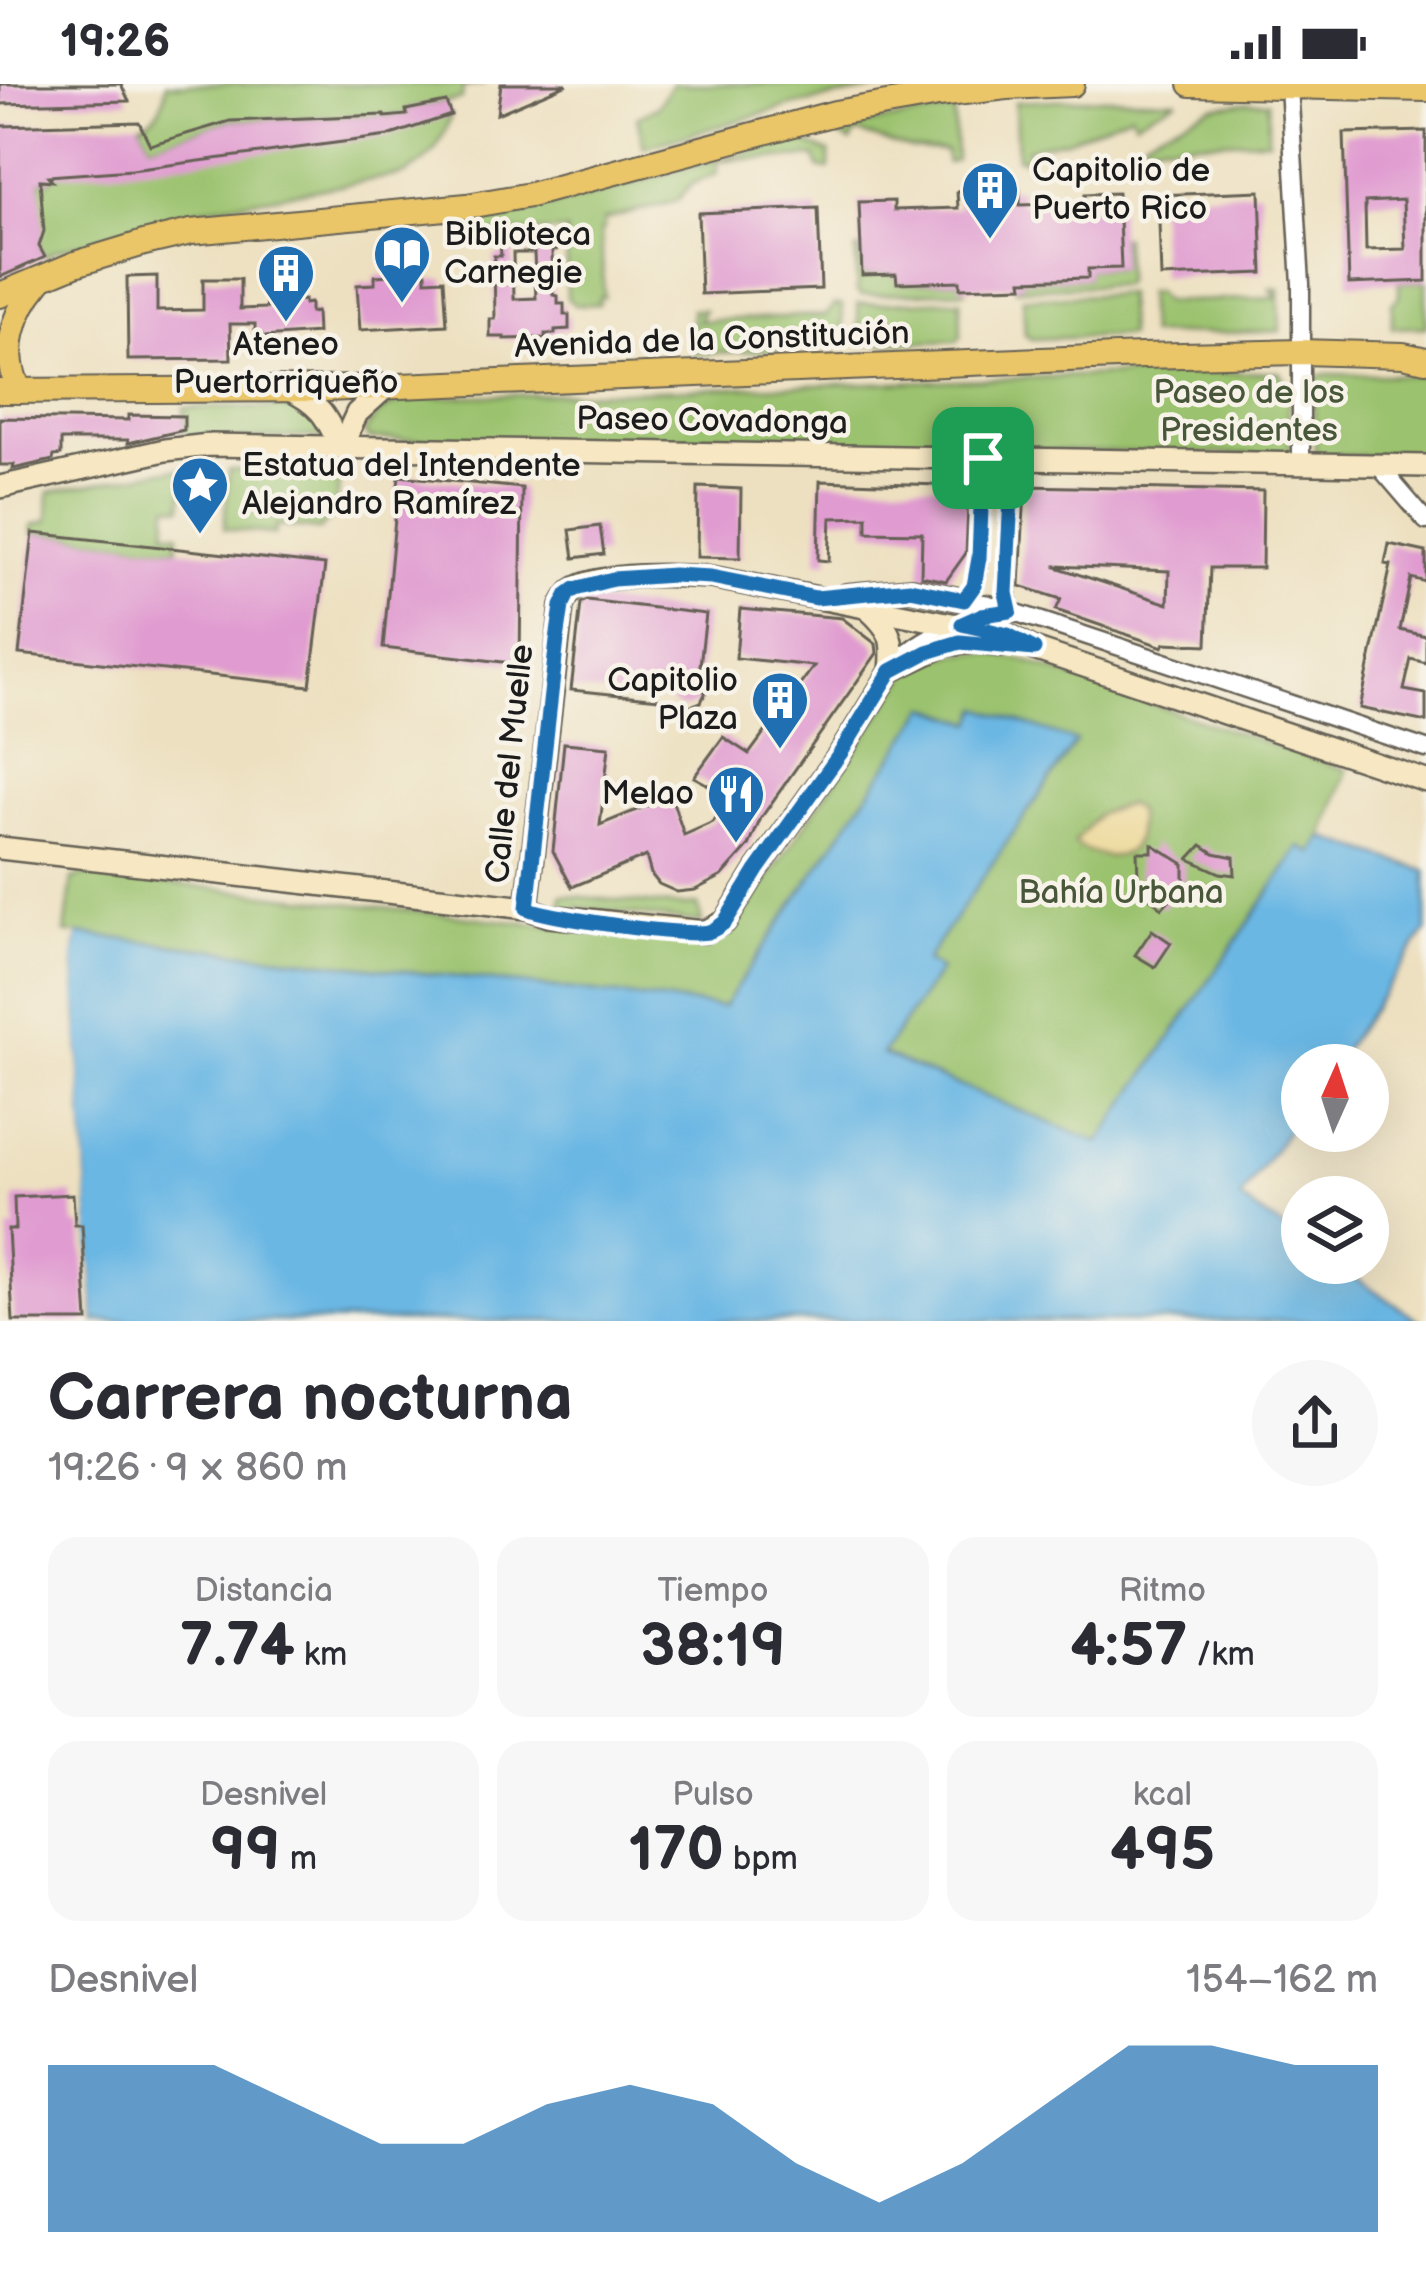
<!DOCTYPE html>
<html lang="es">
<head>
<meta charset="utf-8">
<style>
	:root { --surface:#fff; --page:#f7f7f7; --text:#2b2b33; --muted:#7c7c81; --accent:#1f6fb2 }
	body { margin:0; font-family:"Balsamiq Sans",sans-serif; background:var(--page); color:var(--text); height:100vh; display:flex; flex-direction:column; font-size:45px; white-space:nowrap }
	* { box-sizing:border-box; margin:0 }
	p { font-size:39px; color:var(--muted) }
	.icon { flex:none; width:66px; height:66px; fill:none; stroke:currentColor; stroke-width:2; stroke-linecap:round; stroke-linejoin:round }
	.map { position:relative; height:1237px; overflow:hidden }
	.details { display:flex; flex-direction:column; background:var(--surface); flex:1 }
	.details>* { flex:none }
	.needle { width:78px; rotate:3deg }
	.tools { position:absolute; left:1281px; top:960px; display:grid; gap:24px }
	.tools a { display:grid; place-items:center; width:108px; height:108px; border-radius:50%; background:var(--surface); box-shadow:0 12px 48px #0002; font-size:60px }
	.pin { position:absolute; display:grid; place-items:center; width:102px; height:102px; color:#fff; margin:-51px; border-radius:24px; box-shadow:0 6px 18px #0006 }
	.round { display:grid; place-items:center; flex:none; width:126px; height:126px; border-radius:63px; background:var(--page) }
	.head { display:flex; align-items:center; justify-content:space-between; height:204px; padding:0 48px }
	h1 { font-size:66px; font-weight:800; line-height:90px }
	.stats { display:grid; grid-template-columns:repeat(3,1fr); gap:18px; height:204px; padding:12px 48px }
	.stats div { display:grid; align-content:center; border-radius:30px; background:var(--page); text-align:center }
	.stats b { font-size:60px; font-weight:800 }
	.stats small { font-size:33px; font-weight:400 }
	.stats p { font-size:33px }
	.chart { height:336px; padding:24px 48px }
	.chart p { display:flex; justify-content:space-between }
	.chart svg { width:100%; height:216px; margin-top:12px; fill:var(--accent); opacity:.7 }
	.status { display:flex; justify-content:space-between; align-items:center; height:84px; padding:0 60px; background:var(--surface); direction:ltr }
	.status svg { height:33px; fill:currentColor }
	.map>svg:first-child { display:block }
	.green { fill:#9bc26e; stroke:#5c6f45; stroke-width:3 }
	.sand { fill:#eeda9e; stroke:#857b5d; stroke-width:3 }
	.water { fill:#6bb7e4; stroke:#446a80; stroke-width:3 }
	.pier { fill:#ede0c0 }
	.building { fill:#e09bd0; fill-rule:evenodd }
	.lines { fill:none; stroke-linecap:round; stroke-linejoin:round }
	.street-casing { stroke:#656155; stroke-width:21 }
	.secondary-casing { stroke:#656155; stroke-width:26 }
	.primary-casing { stroke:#656155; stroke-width:28 }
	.street { stroke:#fff; stroke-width:16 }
	.secondary { stroke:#f7e8c3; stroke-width:21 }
	.primary { stroke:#ebc669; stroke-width:24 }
	.route-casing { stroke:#fff; stroke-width:24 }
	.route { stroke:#1f6fb2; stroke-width:15 }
	.labels { text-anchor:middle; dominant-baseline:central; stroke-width:9; stroke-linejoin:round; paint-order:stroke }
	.poi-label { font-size:33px; fill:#1c1c1c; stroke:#f7f3e8; text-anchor:start }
	.street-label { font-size:33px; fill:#1c1c1c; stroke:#f7f3e8 }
	.park-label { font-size:33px; fill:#485639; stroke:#f7f3e8 }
</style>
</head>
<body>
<div class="status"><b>19:26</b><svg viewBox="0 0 49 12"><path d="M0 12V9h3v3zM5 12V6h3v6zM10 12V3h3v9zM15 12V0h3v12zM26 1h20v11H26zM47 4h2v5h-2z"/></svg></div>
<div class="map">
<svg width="1426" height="1237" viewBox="0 0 1426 1237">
	<rect width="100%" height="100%" fill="#f7f3e8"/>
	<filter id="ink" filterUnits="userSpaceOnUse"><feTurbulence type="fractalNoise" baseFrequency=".00833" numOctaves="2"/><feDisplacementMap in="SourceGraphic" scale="24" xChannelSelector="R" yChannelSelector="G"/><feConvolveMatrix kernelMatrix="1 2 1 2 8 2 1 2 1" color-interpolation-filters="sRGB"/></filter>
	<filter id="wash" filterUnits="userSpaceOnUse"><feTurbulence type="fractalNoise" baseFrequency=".004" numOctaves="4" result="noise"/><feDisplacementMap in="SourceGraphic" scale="48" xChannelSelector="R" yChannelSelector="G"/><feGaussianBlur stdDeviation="2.7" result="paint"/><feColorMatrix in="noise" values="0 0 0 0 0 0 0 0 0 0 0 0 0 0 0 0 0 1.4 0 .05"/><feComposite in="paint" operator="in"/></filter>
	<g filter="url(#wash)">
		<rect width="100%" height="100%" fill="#ede0c0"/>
		<g class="green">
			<path d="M 166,0 L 485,0 L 463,3 L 462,15 L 407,26 L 407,31 L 230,37 L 150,61 L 140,40 C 159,33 164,20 166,0 Z"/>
			<path d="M 672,0 L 904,0 L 795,21 L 644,63 L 637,33 L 657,23 Z"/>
			<path d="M 1104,14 L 1178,16 L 1135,37 L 1131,29 L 1070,55 L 1027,64 L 1026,76 L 1017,74 L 1015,18 Z"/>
			<path d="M 1247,18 L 1268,18 L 1268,56 L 1153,59 L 1152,73 L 1145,73 L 1145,54 L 1211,23 Z"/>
			<path d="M 954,26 L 956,76 L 947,79 L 946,67 L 910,65 L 856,48 L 851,58 L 828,46 Z"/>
			<path d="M 451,31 C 441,61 433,74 405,90 L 195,126 L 54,167 L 45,173 L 39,162 L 40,96 L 50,97 L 48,92 Z"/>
			<path d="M 789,58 L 805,59 L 829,68 L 829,85 L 819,84 L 815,73 L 718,76 L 717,90 L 691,100 L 677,117 L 604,136 L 604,145 L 601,146 L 604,213 L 599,213 L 599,220 L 575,221 L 567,214 L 566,147 L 474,150 L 473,138 C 581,120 682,81 789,58 Z"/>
			<path d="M 1120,153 L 1124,153 L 1125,198 L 1122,201 L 1016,205 L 1016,202 L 1022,201 L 1022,196 L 1087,194 L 1088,185 L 1120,184 Z"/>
			<path d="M 861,165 L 863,191 L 896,190 L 898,199 L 960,197 L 965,207 L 861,211 L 857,207 L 856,166 Z"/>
			<path d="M 1426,197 L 1426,243 L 1392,244 L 1392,220 L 1399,213 L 1399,198 Z"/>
			<path d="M 1271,205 L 1279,205 L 1280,247 L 1149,251 L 1146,209 L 1155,208 L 1164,218 L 1276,214 Z"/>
			<path d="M 1126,210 L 1128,252 L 1031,255 L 1025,251 L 1023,214 Z"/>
			<path d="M 960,216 L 961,253 L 957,257 L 859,260 L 858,220 Z"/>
			<path d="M 834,221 L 842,221 L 844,262 L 694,270 L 692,226 L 704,226 L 699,237 L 826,231 Z"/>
			<path d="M 1279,288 L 1288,302 L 1290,369 L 1288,371 L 369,355 L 364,349 C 377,325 395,317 422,314 L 1137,290 Z"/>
			<path d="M 1326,290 L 1426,292 L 1426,373 L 1318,371 L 1315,368 L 1313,301 L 1316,293 Z"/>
			<path d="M 184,324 L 289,324 C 302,329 320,338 323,352 L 183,357 Z"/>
			<path d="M 185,385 L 182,423 L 168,422 L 166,447 L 179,449 L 177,465 L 33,449 L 33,441 L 48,437 L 49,408 L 159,387 Z"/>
			<path d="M 229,386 L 340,388 L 336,429 L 319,446 L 276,441 L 275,450 L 224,445 Z"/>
			<path d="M 987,568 L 1023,576 L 1347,686 L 1323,753 L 1313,770 L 1300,764 L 1099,1059 L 882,970 L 939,887 L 926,878 L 980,625 L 974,639 L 763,867 L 723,923 L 65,849 L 72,795 L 87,790 L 702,859 L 715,857 L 735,843 L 907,591 C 932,570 956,568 987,568 Z"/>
			<path d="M 562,811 L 679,822 L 698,821 L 702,839 L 578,823 L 574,826 L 561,825 Z"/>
		</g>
		<path class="sand" d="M 1128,720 L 1137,728 C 1137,737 1139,749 1135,758 C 1125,781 1089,772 1074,759 L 1098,730 Z"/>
		<path class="water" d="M 927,623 L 973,639 L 980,624 L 1076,657 L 926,877 L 940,886 L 882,970 L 1099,1059 L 1300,763 L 1313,769 L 1323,753 L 1426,787 L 1426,847 L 1333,981 L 1302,981 L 1302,1025 L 1240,1115 L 1302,1157 L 1302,1179 L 1334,1179 L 1420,1237 L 94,1237 L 73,872 L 77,850 L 723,923 Z"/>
		<path class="pier" d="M 71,850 L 77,850 L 73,872 L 94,1237 L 88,1237 L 67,872 Z"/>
		<g id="blocks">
			<g class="building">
				<path d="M 0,0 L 121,0 L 129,17 L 0,20 Z"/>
				<path d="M 501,0 L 567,0 L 497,30 Z"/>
				<path d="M 446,18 L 451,31 L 388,52 L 132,86 L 48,92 L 52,97 L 40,96 L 44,147 L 39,162 L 45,173 L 0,193 L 0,42 L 139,38 L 150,61 L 230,37 L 384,31 L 385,33 L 407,31 L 406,26 Z"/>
				<path d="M 1426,47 L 1426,197 L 1349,200 L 1344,49 ZM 1403,116 L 1405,165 L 1366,166 L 1365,118 Z"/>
				<path d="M 1013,103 L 1013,105 L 1020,105 L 1020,121 L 1085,119 L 1085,110 L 1118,109 L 1121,184 L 1088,185 L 1088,194 L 1022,196 L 1023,202 L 960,204 L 960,197 L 897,199 L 896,190 L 862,191 L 859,118 L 894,117 L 894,126 L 958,124 L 957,107 L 963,105 Z"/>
				<path d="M 1260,107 L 1263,189 L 1161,193 L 1158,111 Z"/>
				<path d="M 818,124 L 821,205 L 701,210 L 698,129 Z"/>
				<path d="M 557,154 L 557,166 L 552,167 L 553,211 L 558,212 L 558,220 L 564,220 L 564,231 L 569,231 L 569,245 L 555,246 L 555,250 L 545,250 L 545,254 L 504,255 L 504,253 L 490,253 L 490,235 L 495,235 L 494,172 L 501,172 L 500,156 ZM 513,169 L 534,169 L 536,214 L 514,215 Z"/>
				<path d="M 426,189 L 426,196 L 444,195 L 447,241 L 360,246 L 357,201 L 375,200 L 375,192 Z"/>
				<path d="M 157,192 L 157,227 L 203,226 L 203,195 L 240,195 L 240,225 L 267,224 L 266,217 L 304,216 L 304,220 L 310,219 L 310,229 L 316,228 L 317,249 L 263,253 L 262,250 L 255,250 L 255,240 L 230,240 L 231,275 L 128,276 L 127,193 Z"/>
				<path d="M 128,331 L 184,332 L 184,346 L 128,359 L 128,356 L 61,356 L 61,371 L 54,372 L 53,376 L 13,385 L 14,381 L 0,381 L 0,334 L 128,336 Z"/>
				<path d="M 399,392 L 522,404 L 520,580 L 383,564 Z"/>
				<path d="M 820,397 L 969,402 L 966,469 L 946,497 L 921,492 L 922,449 L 867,448 L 867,433 L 831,434 L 829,477 L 818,476 Z"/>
				<path d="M 1025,402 L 1263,407 L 1262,484 L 1210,484 L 1207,561 L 1165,559 L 1163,563 L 1056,526 L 1061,515 L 1020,502 ZM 1056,482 L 1169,487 L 1168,520 L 1056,483 Z"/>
				<path d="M 698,403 L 741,405 L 740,474 L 697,473 Z"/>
				<path d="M 600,442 L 604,470 L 574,474 L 570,446 Z"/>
				<path d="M 33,449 L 325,481 L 310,602 L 19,570 Z"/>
				<path d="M 1389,460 L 1426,468 L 1426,498 L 1411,494 L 1400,546 L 1426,552 L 1426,579 L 1411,575 L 1404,606 L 1426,610 L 1426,638 L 1360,624 L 1391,481 L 1385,480 Z"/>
				<path d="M 587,516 L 706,530 L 699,590 L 704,594 L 705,610 L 701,618 L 686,624 L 678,623 L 669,616 L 571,606 L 581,519 Z"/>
				<path d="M 740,525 L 842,534 L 876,560 L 877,569 L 761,734 L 749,762 L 722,792 L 695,806 L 677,808 L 659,800 L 651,790 L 646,772 L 572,803 L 553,767 L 564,659 L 609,663 L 600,741 L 671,712 L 684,751 L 713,738 L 730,713 L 694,693 L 723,653 L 749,670 L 814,582 L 736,574 Z"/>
				<path d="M 1152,760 L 1184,780 L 1184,806 L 1181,817 L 1173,812 L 1162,824 L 1149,813 L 1138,792 L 1137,768 L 1152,768 Z"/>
				<path d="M 1202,761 L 1214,769 L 1234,773 L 1235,791 L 1220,789 L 1189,775 Z"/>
				<path d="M 1152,846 L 1171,859 L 1155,883 L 1135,871 Z"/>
				<path d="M 73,1110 L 75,1141 L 82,1141 L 88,1237 L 13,1237 L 8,1145 L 15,1145 L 14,1113 Z"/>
			</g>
		</g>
	</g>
	<g filter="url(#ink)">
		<use href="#blocks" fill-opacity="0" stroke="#656155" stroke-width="3"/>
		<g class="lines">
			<defs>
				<g id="street">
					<path d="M 1289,2 L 1301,200 L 1301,380"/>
					<path d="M 983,374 L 979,474 L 974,502 L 964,516 L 989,520 L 1045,538 L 1426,665"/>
					<path d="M 1377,380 L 1426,437"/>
					<path d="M 1010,527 L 1007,509 L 1013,375"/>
					<path d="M 892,586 C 907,557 972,531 1003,527"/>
				</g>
				<g id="secondary">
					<path d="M 288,305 C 320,320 326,332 341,364"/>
					<path d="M 341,364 L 357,329 L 387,302"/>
					<path d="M 0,403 L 165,366 L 209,361 L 1426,382"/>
					<path d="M 846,511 L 911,505 L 964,516"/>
					<path d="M 868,525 C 892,547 894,555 891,587"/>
					<path d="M 0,764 L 527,824 L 549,832 L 704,848 L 725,838 L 757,786 L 840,670 L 891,587 L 945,561 L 975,558 L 1001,562"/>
					<path d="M 527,824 L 562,522 C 565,516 567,511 573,506 C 598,488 679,491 711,493 L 1008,551 L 1034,565 L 1426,697"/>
				</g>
				<g id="primary">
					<path d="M 1191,0 L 1426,5"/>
					<path d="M 0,211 L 75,180 L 144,159 L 191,148 L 467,122 L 530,111 L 835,29 L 938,11 L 1007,3 L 1072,0"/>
					<path d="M 0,307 L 325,305 L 1142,272 L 1301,268 L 1403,271 L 1426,276"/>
					<path d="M 20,307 C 0,270 13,228 39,198"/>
				</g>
			</defs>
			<use href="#street" class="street-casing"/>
			<use href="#secondary" class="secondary-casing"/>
			<use href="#primary" class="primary-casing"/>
			<use href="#street" class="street"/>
			<use href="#secondary" class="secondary"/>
			<use href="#primary" class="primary"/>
		</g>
	</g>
	<g class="lines" filter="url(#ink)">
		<defs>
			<path id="route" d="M 983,374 L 1013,375 L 1006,509 L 1010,527 L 982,531 L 962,540 L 1008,551 L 1034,565 L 960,558 L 927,568 L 891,587 L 840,670 L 757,786 L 725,838 C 720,842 714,846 708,848 C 686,853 549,834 527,824 L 557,556 L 562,522 L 568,510 L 575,505 L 613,495 L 673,491 L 711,493 L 816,514 L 910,505 L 964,516 L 974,502 L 979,474 Z"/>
		</defs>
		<use href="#route" class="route-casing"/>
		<use href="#route" class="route"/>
	</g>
	<defs>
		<symbol id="building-pin" viewBox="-11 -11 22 30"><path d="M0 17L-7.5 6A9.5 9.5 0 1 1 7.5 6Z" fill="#1f6fb2" stroke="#f7f3e8"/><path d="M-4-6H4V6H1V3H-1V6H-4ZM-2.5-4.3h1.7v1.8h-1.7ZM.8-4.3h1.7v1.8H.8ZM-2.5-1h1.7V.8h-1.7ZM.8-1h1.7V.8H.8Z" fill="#fff"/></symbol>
		<symbol id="library-pin" viewBox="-11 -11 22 30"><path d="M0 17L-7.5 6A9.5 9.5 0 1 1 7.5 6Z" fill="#1f6fb2" stroke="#f7f3e8"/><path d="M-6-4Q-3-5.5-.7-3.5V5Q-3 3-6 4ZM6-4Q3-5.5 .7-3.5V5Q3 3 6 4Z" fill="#fff"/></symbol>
		<symbol id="sight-pin" viewBox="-11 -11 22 30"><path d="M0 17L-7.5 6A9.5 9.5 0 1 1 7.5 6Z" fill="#1f6fb2" stroke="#f7f3e8"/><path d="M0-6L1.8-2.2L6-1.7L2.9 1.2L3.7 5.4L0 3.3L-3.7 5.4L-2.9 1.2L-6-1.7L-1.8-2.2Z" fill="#fff"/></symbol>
		<symbol id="restaurant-pin" viewBox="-11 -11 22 30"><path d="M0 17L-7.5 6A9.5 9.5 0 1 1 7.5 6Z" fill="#1f6fb2" stroke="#f7f3e8"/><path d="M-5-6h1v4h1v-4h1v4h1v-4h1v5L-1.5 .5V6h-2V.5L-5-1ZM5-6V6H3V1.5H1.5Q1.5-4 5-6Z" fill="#fff"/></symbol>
	</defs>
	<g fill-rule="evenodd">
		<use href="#building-pin" x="957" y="73" width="66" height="90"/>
		<use href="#library-pin" x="369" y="137" width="66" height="90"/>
		<use href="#building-pin" x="253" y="156" width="66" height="90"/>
		<use href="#sight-pin" x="167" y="368" width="66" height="90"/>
		<use href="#building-pin" x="747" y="583" width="66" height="90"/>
		<use href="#restaurant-pin" x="703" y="677" width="66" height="90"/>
	</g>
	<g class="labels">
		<g class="poi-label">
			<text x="1032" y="87">Capitolio de<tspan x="1032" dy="38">Puerto Rico</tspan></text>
			<text x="444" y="151">Biblioteca<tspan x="444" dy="38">Carnegie</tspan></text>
			<text x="286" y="261" text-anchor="middle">Ateneo<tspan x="286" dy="38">Puertorriqueño</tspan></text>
			<text x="242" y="382">Estatua del Intendente<tspan x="242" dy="38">Alejandro Ramírez</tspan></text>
			<text x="738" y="597" text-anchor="end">Capitolio<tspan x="738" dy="38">Plaza</tspan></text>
			<text x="694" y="710" text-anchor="end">Melao</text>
		</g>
		<g class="street-label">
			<text transform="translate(712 256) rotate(-2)">Avenida de la Constitución</text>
			<text transform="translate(712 337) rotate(1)">Paseo Covadonga</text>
			<text transform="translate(510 680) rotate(-84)">Calle del Muelle</text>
		</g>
		<g class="park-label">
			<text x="1249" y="309">Paseo de los<tspan x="1249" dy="38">Presidentes</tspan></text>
			<text x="1121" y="809">Bahía Urbana</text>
		</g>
	</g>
</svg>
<div class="tools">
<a><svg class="needle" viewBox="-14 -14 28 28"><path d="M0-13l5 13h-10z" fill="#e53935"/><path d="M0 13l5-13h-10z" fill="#7c7c81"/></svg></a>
<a><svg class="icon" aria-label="layers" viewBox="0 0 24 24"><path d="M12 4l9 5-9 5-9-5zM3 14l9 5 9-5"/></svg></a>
</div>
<div class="pin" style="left:983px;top:374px;background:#1e9e55"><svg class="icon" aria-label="arrive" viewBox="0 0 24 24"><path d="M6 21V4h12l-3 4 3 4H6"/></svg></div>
</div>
<section class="details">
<div class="head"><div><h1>Carrera nocturna</h1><p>19:26 · 9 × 860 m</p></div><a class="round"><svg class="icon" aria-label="share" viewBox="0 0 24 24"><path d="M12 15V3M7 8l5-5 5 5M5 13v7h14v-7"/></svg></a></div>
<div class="stats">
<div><p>Distancia</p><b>7.74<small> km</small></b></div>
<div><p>Tiempo</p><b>38:19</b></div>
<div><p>Ritmo</p><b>4:57<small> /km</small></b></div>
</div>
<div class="stats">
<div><p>Desnivel</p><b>99<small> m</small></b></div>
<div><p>Pulso</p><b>170<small> bpm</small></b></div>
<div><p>kcal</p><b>495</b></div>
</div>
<div class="chart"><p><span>Desnivel</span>154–162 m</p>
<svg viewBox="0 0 160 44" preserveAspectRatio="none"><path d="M0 44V10L10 10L20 10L30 18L40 26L50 26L60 18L70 14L80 18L90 30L100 38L110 30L120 18L130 6L140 6L150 10L160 10V44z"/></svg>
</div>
</section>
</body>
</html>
